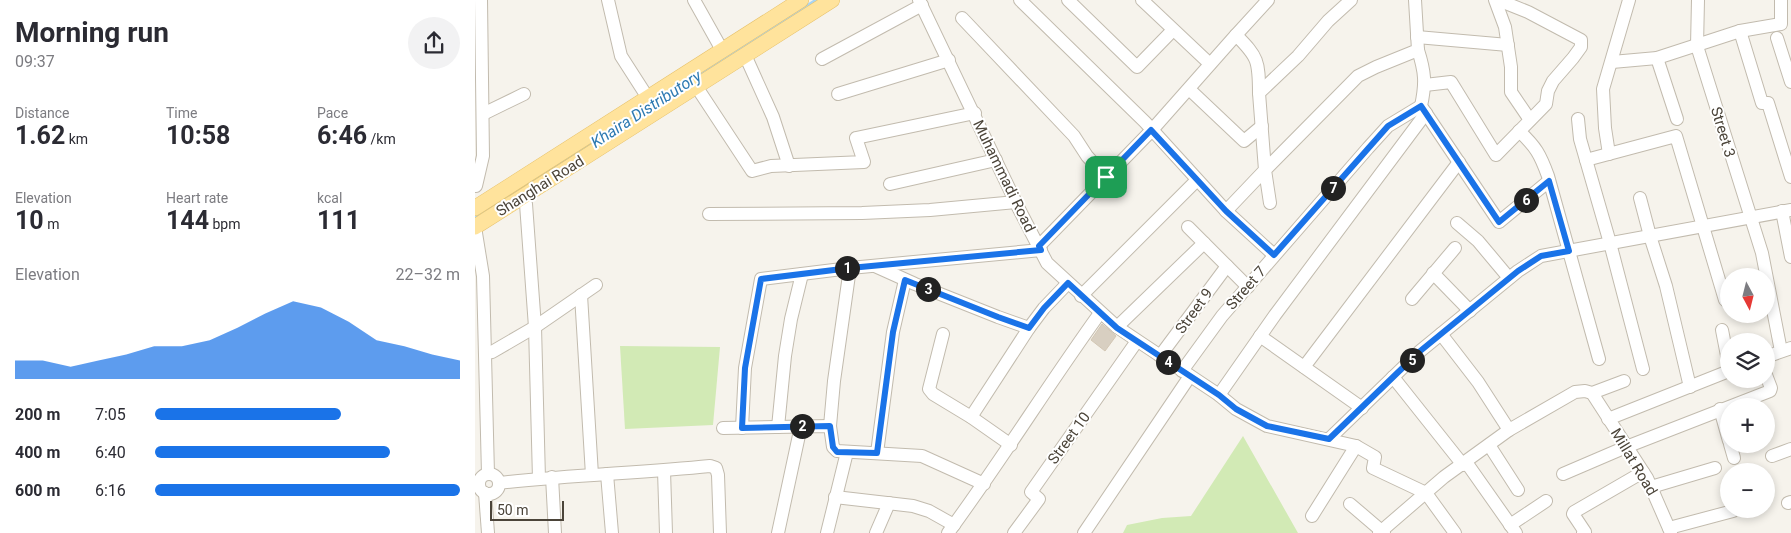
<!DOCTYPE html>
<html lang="en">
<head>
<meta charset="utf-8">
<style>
	:root { --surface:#fff; --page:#f2f2f3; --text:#2b2b33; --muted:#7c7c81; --accent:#1a73e8 }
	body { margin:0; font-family:Roboto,sans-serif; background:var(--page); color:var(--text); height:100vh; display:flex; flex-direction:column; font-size:19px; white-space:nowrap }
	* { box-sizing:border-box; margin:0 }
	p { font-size:16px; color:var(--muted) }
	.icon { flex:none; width:28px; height:28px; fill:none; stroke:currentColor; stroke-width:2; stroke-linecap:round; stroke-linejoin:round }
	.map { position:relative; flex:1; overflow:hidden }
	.side { display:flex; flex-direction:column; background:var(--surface); width:475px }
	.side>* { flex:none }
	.needle { width:32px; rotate:173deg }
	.fabs { position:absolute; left:1245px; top:268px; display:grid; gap:10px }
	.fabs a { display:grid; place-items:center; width:55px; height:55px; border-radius:50%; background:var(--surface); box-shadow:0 2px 8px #0003; font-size:25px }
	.scale { position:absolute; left:15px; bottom:12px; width:74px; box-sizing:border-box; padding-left:5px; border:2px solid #4b4439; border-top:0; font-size:14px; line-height:18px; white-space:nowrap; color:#4b4439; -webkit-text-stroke:4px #fff; paint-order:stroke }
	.pin { position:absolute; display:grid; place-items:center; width:42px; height:42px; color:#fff; margin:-21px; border-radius:10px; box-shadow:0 2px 8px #0006 }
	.km { position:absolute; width:25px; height:25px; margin:-12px; border-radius:50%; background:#222; color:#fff; font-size:14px; line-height:25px; text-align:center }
	.round { display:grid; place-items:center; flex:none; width:52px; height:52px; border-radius:26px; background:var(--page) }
	.head { display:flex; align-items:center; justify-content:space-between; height:85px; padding:0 15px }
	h1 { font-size:28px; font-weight:700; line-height:38px }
	.stats { display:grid; grid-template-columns:repeat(3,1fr); gap:8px; height:85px; padding:5px 15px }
	.stats div { display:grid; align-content:center }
	.stats b { font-size:25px; font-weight:700 }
	.stats small { font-size:14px; font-weight:400 }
	.stats p { font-size:14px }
	.chart { height:140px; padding:10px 15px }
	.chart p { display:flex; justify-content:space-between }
	.chart svg { width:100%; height:90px; margin-top:5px; fill:var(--accent); opacity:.7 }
	ul { padding:0 15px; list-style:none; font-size:16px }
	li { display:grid; grid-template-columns:80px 60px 1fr; align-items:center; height:38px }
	li i { height:12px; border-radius:6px; background:var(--accent) }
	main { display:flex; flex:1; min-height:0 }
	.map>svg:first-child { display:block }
	.green { fill:#d2eab5 }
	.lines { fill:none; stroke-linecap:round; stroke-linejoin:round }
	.stream { stroke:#a9d4f2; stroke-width:3 }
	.building { fill:#d8cfc1; stroke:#d3c7b4 }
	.minor-casing { stroke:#c2bbae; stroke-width:14 }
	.major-casing { stroke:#e6c16a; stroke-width:16 }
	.minor { stroke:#fff; stroke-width:12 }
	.major { stroke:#ffe39c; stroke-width:15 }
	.route-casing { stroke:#fff; stroke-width:10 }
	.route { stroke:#1a73e8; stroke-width:6 }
	.labels { text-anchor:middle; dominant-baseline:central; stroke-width:4; stroke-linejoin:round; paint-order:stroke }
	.street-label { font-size:15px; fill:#4b4439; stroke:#fff }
	.water-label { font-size:16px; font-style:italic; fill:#2e7ab2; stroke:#fff }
</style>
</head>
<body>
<main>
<section class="side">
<div class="head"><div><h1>Morning run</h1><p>09:37</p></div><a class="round"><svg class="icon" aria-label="share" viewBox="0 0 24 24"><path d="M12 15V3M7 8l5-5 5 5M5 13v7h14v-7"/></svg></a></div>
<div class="stats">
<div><p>Distance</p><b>1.62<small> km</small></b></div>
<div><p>Time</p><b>10:58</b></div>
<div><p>Pace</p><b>6:46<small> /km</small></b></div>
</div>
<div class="stats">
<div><p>Elevation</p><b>10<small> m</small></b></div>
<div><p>Heart rate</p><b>144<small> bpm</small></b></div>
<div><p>kcal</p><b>111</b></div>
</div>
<div class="chart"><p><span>Elevation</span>22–32 m</p>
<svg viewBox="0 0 160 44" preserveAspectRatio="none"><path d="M0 44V35L10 35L20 38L30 35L40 32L50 28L60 28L70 25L80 19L90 12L100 6L110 9L120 16L130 25L140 28L150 32L160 35V44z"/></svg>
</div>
<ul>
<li><b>200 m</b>7:05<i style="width:61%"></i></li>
<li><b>400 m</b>6:40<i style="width:77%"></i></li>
<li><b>600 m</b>6:16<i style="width:100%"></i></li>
</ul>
</section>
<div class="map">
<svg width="1316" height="533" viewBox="0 0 1316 533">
	<rect width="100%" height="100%" fill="#f6f3ec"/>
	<g class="green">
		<path d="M 145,346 L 245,347 L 238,425 L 150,429 Z"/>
		<path d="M 768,436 L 823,533 L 648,533 L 652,525 L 687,518 L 716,516 Z"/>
	</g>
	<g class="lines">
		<path class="stream" d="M 0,218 L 341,0"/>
	</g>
	<path class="building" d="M 627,324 L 641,336 L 630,351 L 616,340 Z"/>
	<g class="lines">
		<defs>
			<g id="minor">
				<path d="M 133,0 L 146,56 L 173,98"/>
				<path d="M 219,0 L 247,50"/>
				<path d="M 444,0 L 543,207 L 572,263 L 642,327 L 744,395 L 761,409 L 792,426 L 881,446 L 900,457 L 898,468 L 951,493 L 980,533"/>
				<path d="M 545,0 L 670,122 L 751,211 L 799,255"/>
				<path d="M 593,0 L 662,67 L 698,30"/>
				<path d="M 667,0 L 735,64"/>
				<path d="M 1020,0 L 1030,27 L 1036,67 L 1036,92 L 1055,120"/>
				<path d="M 1223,0 L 1222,46 L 1287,253 L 1306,351"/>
				<path d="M 487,18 L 599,136 L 612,156 L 631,177"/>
				<path d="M 1265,31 L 1306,24 L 1306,0"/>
				<path d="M 761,35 L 793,0"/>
				<path d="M 942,37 L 1033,45"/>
				<path d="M 1302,38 L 1316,82"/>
				<path d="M 943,50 C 950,72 951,83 946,106 L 1024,222 L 1074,181"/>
				<path d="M 270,55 L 298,117 L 314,166"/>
				<path d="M 1182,58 L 1202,119"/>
				<path d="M 347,59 L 447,5"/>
				<path d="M 1137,62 L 1182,58 L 1265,31 L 1287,103 L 1293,103 L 1316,177"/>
				<path d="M 950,85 L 976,82 L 1021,155 L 1071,104 L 1073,91 L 1078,81 L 1098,58 L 1106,47 L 1106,40 L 1053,12 L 1023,0"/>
				<path d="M 221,86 L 277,171 L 296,166 L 389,162 L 381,138 L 500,113"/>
				<path d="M 714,89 L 769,141 L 787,126"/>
				<path d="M 363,94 L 474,60"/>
				<path d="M 8,114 L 49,94"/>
				<path d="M 1103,119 L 1105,139 L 1135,243 L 1168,369"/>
				<path d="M 1044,131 C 1061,147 1065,154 1073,176 L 1124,359"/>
				<path d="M 1134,154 L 1130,128 L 1128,89 L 1154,0"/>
				<path d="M 1111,160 L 1201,136 L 1250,300"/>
				<path d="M 415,184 L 521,160"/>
				<path d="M 1,186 L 8,156 L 6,0"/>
				<path d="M 47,198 L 51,204 L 60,327 L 64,479"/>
				<path d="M 1165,198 L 1175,236 L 1191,286 L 1215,387"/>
				<path d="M 795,203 L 790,170 L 883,76 L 901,67 L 943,50 L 940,0"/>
				<path d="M 751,211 L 790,170 L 784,93 L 823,56 L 853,21 L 876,0"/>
				<path d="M 1307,211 L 1316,257"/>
				<path d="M 234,214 L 387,213 L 455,210 L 541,202"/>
				<path d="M 982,223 L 1003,241 L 1034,278"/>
				<path d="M 0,227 L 8,276 L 13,474"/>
				<path d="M 713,227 L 773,287"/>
				<path d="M 564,246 L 677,130 L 761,35 C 783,57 784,61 784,93"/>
				<path d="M 400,266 L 440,284 L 523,317 L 554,328"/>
				<path d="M 958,273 L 995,311"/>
				<path d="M 106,295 L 117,475"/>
				<path d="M 606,296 L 722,180"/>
				<path d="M 937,299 L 980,248"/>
				<path d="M 642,327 L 729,243"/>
				<path d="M 1247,330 L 1254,366"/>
				<path d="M 468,334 L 454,389 L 458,394 L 496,417 L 536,445"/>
				<path d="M 966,334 L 1003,382 L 1034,430"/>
				<path d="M 785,336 L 887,408"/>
				<path d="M 11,353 L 17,352 L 60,327 L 121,285"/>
				<path d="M 685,356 L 752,266"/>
				<path d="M 1291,357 L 1316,348"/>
				<path d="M 829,367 L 984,162"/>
				<path d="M 707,371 L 747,316 L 893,148 L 913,126 L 946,106"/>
				<path d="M 918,377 L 988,465"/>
				<path d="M 1117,393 L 1172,478 L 1196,533"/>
				<path d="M 744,395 L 800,315 L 951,113"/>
				<path d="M 1245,409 L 1254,441"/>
				<path d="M 496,417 L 554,328 L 569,308 L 593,283"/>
				<path d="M 1133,419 L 1254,371"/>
				<path d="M 355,426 L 359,381 L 375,268"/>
				<path d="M 303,427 L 310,356 L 316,319 L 327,274"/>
				<path d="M 248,428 L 355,426 L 358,447 L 362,451 L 447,456 L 509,484"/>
				<path d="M 267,428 L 270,368 L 286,279 L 375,268 L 566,250"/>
				<path d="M 854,439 L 944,352 L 1043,271 L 1066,256 L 1316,210"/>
				<path d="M 1255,444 L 1259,458"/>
				<path d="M 1014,445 L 1043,490"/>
				<path d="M 402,453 L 418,332 L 430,280"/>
				<path d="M 1297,456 L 1316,449"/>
				<path d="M 991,462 L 1041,533"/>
				<path d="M 189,471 L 191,533"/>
				<path d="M 132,474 L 137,533"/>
				<path d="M 1088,474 L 1151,447 L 1295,391 L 1296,388 L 1291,375"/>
				<circle cx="14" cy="484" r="10"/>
				<path d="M 77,477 L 80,533"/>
				<path d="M 24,483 C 94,475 165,473 235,466 L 241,468 L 243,475 L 245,533"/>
				<path d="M 1176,487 L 1240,468"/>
				<path d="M 10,493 L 13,533"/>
				<path d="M 360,497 L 438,506 L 454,511 L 479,525"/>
				<path d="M 1313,503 L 1316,502"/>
				<path d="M 875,504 L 909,533"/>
				<path d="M 837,516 L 881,446"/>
				<path d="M 1035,525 L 1071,501"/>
				<path d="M 1194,528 L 1258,511"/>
				<path d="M 303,533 L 326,426"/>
				<path d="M 352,533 L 372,452"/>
				<path d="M 401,533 L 414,503"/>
				<path d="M 473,533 C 526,461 573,385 625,313"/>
				<path d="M 539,533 L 564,499 L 556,492 L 662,341"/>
				<path d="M 609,533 L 715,376"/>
				<path d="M 904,533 L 969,477 L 1034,430 L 1100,392 L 1110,391 L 1117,393 L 1149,381"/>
				<path d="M 1108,533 L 1110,532 L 1098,514 L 1099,512 L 1168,472"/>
			</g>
			<g id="major">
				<path d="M 0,208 L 326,0"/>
				<path d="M 0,227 L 357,0"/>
			</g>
		</defs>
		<use href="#minor" class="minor-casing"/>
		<use href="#major" class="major-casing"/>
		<use href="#minor" class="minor"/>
		<use href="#major" class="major"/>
	</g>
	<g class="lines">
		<defs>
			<path id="route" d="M 946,106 L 1024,222 L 1074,181 L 1094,251 L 1066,256 L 1043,271 L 944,352 L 854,439 L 792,426 L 761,409 L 744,395 L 642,328 L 593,283 L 569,308 L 554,328 L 523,317 L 430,280 L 418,332 L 402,453 L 362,452 L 358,447 L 355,426 L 267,428 L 270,368 L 286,279 L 375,268 L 566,250 L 564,246 L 676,130 L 751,211 L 799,255 L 913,126 Z"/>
		</defs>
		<use href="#route" class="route-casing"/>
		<use href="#route" class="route"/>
	</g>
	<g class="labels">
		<g class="street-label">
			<text transform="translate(1248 132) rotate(73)">Street 3</text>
			<text transform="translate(529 176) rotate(64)">Muhammadi Road</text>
			<text transform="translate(65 186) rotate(-32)">Shanghai Road</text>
			<text transform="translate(771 288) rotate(-49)">Street 7</text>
			<text transform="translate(719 311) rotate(-54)">Street 9</text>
			<text transform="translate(594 438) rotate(-54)">Street 10</text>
			<text transform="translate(1159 462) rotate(59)">Millat Road</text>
		</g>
		<g class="water-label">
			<text transform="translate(171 109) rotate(-33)">Khaira Distributory</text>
		</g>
	</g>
</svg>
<div class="fabs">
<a><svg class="needle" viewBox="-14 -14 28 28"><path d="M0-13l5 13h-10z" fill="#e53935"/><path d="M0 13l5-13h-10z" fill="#7c7c81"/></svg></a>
<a><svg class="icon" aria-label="layers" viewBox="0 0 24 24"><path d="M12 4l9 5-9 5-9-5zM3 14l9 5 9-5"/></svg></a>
<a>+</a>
<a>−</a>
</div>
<div class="scale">50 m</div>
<div class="pin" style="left:631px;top:177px;background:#1e9e55"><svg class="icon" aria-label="arrive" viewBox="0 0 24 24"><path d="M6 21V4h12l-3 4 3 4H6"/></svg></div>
<b class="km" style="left:372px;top:268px">1</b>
<b class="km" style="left:327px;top:426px">2</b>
<b class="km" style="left:453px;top:289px">3</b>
<b class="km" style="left:693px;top:362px">4</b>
<b class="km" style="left:937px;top:360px">5</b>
<b class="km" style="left:1051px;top:200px">6</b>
<b class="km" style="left:858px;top:188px">7</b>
</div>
</main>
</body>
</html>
